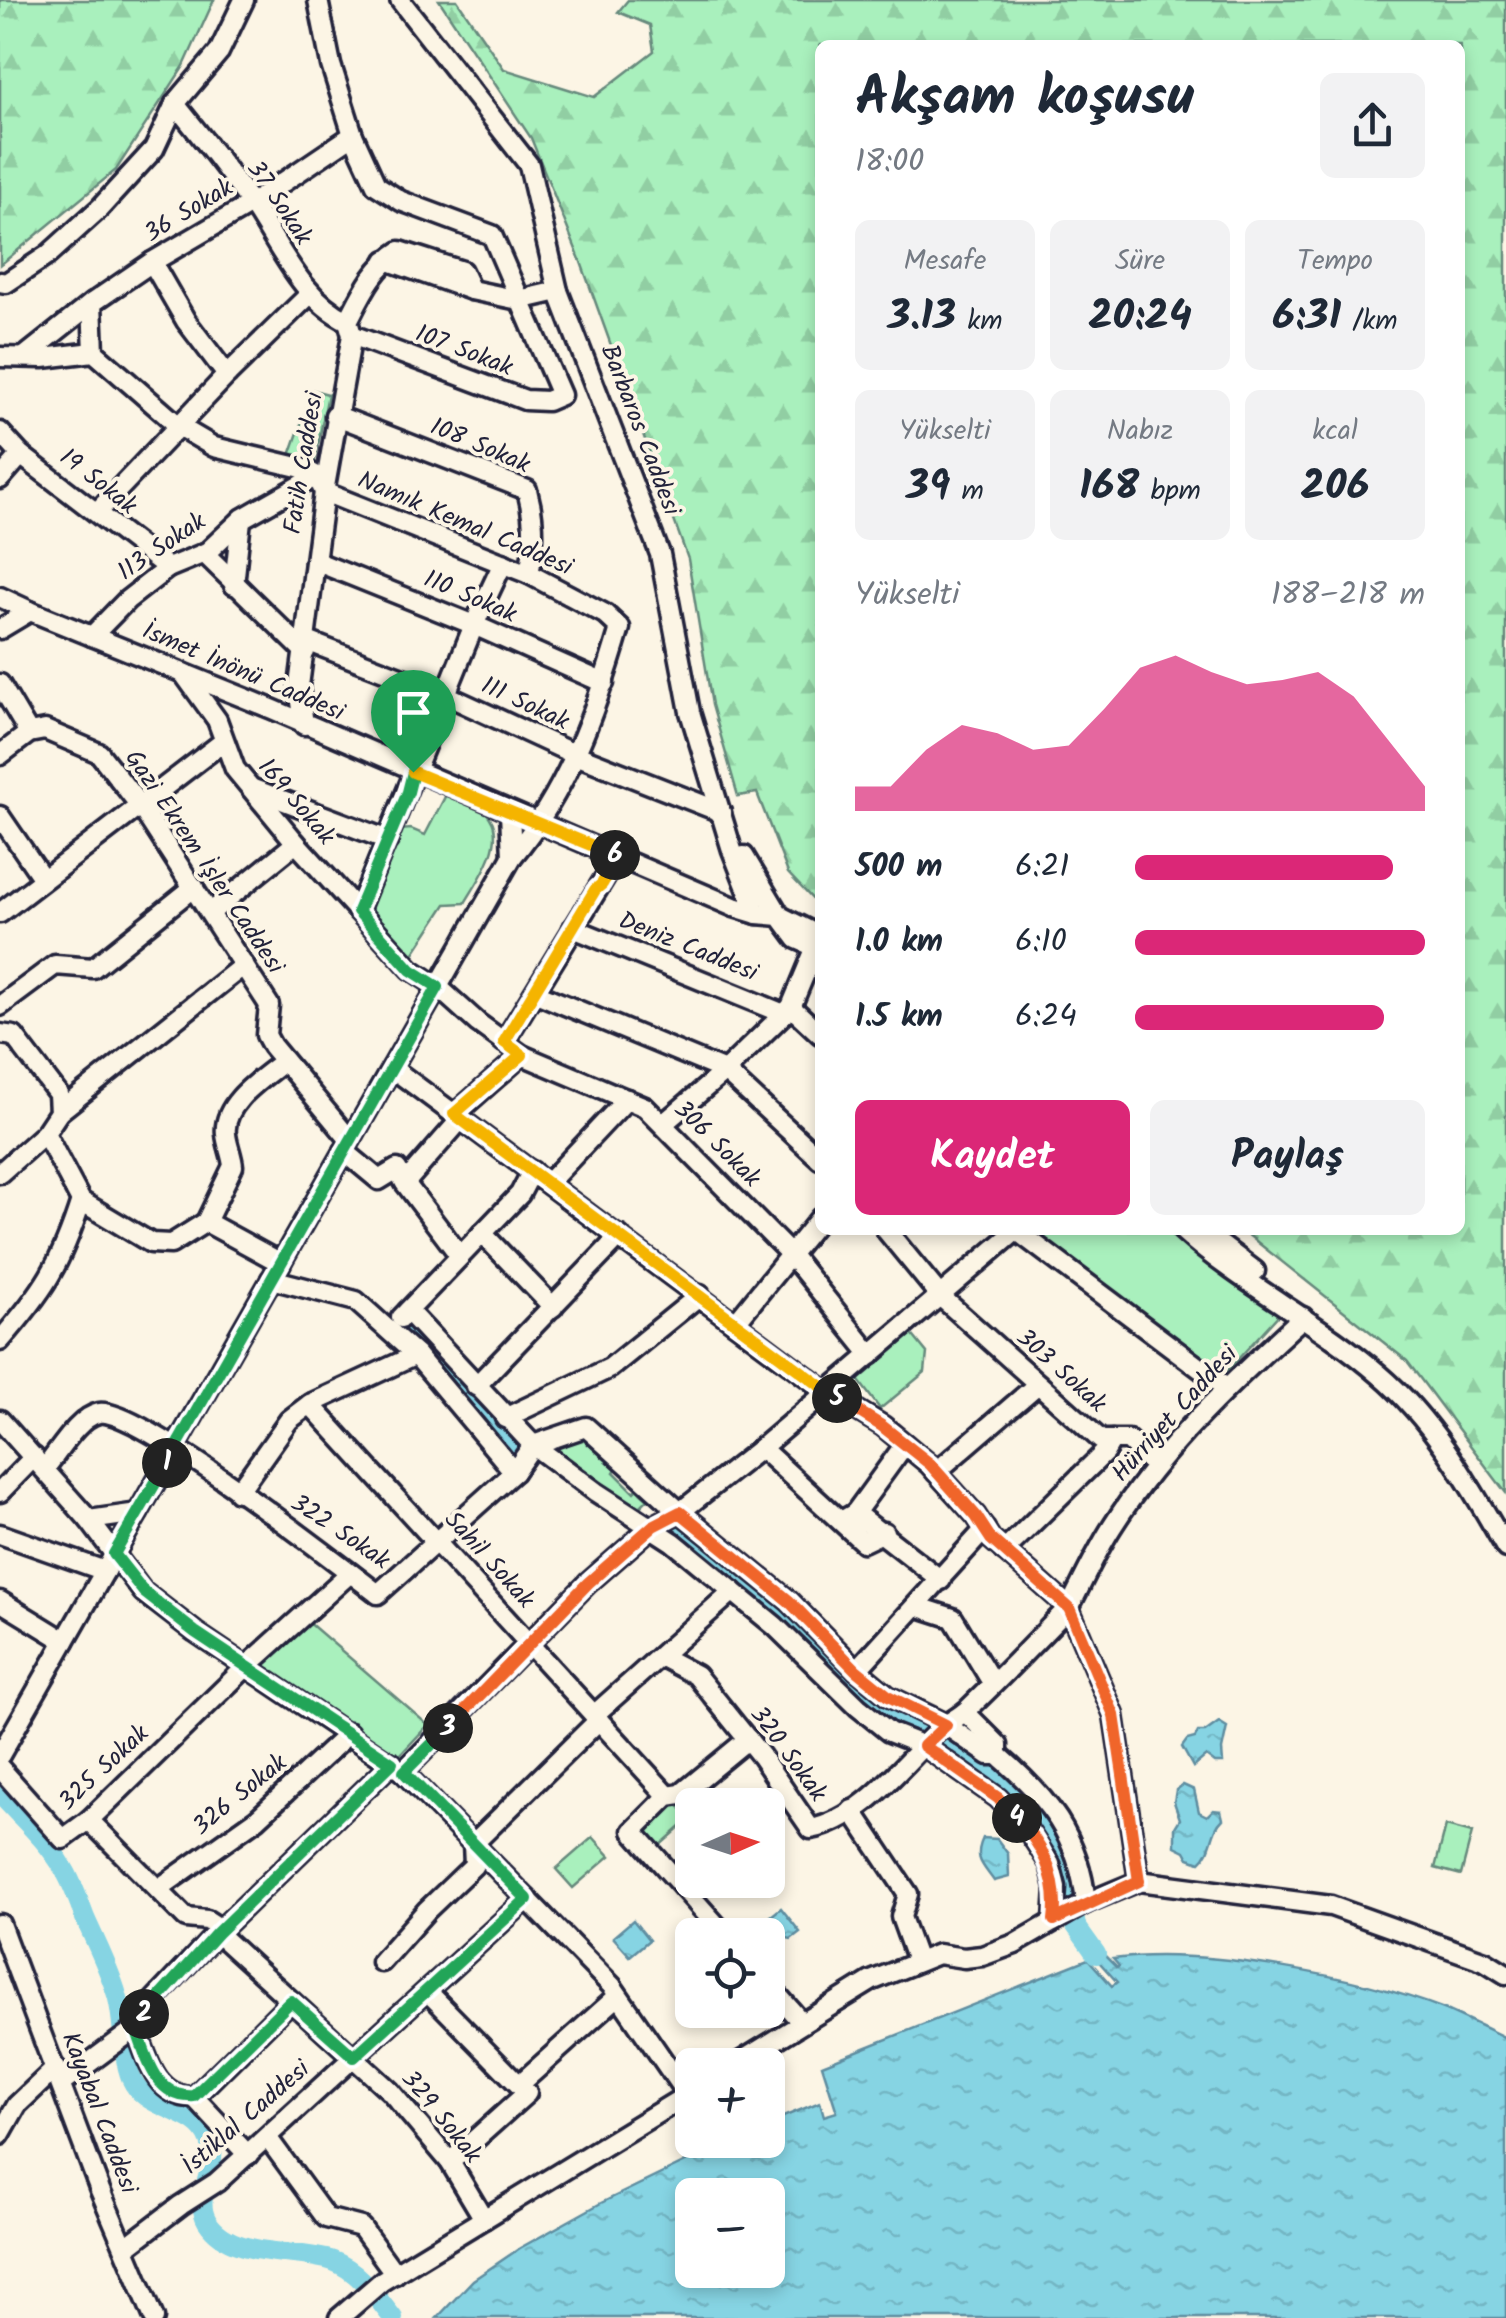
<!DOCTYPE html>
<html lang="tr">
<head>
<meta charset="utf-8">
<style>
	:root { --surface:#fff; --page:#f2f2f3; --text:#1f2937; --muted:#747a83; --accent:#db2777 }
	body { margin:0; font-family:Kalam,sans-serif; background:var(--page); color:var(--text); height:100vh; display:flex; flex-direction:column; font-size:38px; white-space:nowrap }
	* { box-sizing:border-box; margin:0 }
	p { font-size:32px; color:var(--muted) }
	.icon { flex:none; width:55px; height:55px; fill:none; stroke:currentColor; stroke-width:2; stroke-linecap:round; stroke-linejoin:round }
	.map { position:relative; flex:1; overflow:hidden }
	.drawer { position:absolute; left:815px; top:40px; width:650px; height:1195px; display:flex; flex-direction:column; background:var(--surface); border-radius:15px; box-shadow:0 5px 15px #0003 }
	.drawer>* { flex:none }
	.needle { width:65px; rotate:87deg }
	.tools { position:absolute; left:675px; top:1788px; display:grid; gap:20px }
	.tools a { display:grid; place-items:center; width:110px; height:110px; border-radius:15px; background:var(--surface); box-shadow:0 5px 15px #0003; font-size:50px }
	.pin { position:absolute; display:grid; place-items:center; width:85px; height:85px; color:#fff; margin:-102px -42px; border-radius:50% 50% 50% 0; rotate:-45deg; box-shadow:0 0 10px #0007 }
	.pin .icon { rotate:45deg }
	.km { position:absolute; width:50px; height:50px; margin:-25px; border-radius:50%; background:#222; color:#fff; font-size:28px; line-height:50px; text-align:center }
	.round { display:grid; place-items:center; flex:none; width:105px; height:105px; border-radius:15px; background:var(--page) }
	.overview { display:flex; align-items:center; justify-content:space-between; height:170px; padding:0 40px }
	h1 { font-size:55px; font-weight:600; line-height:75px }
	.stats { display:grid; grid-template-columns:repeat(3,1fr); gap:15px; height:170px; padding:10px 40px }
	.stats div { display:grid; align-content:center; border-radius:15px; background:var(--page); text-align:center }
	.stats b { font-size:42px; font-weight:600 }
	.stats small { font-size:28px; font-weight:400 }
	.stats p { font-size:28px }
	.chart { height:280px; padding:20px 40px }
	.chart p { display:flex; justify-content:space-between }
	.chart svg { width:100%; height:180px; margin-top:10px; fill:var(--accent); opacity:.7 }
	.button { display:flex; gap:20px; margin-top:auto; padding:20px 40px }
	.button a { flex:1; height:115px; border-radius:15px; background:var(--accent); color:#fff; font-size:40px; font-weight:600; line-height:115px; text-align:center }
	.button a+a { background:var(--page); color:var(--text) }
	ul { padding:0 40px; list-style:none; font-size:32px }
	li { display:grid; grid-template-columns:160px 120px 1fr; align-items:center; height:75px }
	li i { height:25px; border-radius:12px; background:var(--accent) }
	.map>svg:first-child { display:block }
	.forest { fill:url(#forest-firs); stroke:#66897c; stroke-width:2.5 }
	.park { fill:#a9f0bd; stroke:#66897c; stroke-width:2.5 }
	.water { fill:url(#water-ripples); stroke:#5e8da0; stroke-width:2.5; fill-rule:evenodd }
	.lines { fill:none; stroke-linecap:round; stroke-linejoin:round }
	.river { stroke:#86d4e3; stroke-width:20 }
	.minor-casing { stroke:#22223b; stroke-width:25 }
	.minor { stroke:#fcf5e5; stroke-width:18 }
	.split-1-casing { stroke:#fff; stroke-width:20 }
	.split-2-casing { stroke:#fff; stroke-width:20 }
	.split-3-casing { stroke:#fff; stroke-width:20 }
	.split-4-casing { stroke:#fff; stroke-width:20 }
	.split-5-casing { stroke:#fff; stroke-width:20 }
	.split-6-casing { stroke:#fff; stroke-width:20 }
	.split-7-casing { stroke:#fff; stroke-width:20 }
	.split-1 { stroke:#22a559; stroke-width:12 }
	.split-2 { stroke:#22a559; stroke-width:12 }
	.split-3 { stroke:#22a559; stroke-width:12 }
	.split-4 { stroke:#f0652b; stroke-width:12 }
	.split-5 { stroke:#f0652b; stroke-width:12 }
	.split-6 { stroke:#f5b400; stroke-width:12 }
	.split-7 { stroke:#f5b400; stroke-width:12 }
	.labels { text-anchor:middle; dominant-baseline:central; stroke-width:8; stroke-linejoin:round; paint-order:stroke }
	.street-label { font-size:25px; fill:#22223b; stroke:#fcf5e5 }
</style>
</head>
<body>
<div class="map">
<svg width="1506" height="2318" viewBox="0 0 1506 2318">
	<defs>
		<pattern id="forest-firs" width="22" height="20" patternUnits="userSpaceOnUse" patternTransform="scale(2.5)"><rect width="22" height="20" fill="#a9f0bd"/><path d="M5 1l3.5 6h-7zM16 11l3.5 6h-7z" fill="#91cea3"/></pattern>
		<pattern id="water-ripples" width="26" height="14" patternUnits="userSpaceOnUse" patternTransform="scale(2.5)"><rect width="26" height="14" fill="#86d4e3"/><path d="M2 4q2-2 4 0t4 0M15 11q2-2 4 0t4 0" fill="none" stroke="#73b6c4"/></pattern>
	</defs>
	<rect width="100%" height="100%" fill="#fcf5e5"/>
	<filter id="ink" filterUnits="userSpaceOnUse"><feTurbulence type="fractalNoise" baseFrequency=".01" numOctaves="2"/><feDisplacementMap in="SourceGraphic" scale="20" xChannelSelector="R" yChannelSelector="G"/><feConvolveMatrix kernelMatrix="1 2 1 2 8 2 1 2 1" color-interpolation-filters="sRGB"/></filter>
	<g filter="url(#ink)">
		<g class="forest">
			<path d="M 0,0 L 214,0 L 184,66 L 116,170 L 0,265 Z"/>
			<path d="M 439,0 L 457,0 L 504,69 L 594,97 L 654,51 L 650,25 L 618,12 L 628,0 L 1506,0 L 1506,1493 L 1407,1361 L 1242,1230 L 1460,1230 L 1460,45 L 820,45 L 820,907 L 788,873 L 757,793 L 738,796 L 712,705 L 688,559 L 581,262 L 531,138 Z"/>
		</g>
		<g class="park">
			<path d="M 313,390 L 328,394 L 313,470 L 288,461 Z"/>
			<path d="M 447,793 C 458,798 473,803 483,810 C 513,834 479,879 465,903 L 446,904 L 412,956 L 366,905 L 400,830 L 411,829 L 425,835 Z"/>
			<path d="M 1035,1230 L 1166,1230 L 1237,1285 L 1281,1312 L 1227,1371 C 1158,1331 1095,1283 1035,1230 Z"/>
			<path d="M 910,1332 L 927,1353 L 925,1372 L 880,1409 L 856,1377 Z"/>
			<path d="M 579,1433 L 616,1469 L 614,1472 L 634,1492 L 637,1489 L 648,1499 L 638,1509 L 542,1447 Z"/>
			<path d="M 307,1621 L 428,1725 L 399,1756 L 260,1666 Z"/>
			<path d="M 676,1802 L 690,1819 L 658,1847 L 644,1831 Z"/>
			<path d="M 1446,1826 L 1472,1833 L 1461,1875 L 1435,1868 Z"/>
			<path d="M 593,1837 L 610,1856 L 573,1888 L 556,1869 Z"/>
		</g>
		<g class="water">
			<path d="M 1219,1722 L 1227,1727 L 1222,1750 L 1223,1763 L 1215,1763 L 1206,1756 L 1193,1767 L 1182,1747 L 1187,1740 L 1195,1738 L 1198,1732 L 1205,1732 Z"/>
			<path d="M 1183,1785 L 1194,1790 L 1199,1812 L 1207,1816 L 1213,1810 L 1221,1811 L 1223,1819 C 1210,1831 1214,1850 1200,1862 L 1189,1858 L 1185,1851 L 1175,1846 L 1175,1827 L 1180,1819 L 1174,1802 L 1176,1790 Z"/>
			<path d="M 983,1838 L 997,1839 L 1008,1854 L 1009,1877 L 994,1881 C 983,1865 973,1859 983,1838 Z"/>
			<path d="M 781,1908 L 800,1932 L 791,1939 L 774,1935 L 768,1940 L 768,1935 L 752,1935 L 750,1933 Z"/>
			<path d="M 633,1920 L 649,1940 L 630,1956 L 613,1937 Z"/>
			<path d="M 1101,1952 L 1117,1968 L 1119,1966 L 1113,1959 C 1201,1947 1360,1976 1444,2009 C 1465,2018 1485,2028 1506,2038 L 1506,2318 L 437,2318 L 473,2280 L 520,2248 L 601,2203 L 731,2140 L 768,2140 L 768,2123 L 820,2102 L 824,2116 L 837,2112 L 822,2065 L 1088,1959 L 1112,1986 L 1117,1982 L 1093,1955 ZM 768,2195 L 768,2270 L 692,2270 L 692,2195 Z"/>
		</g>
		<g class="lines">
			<g class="river">
				<path d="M 406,1325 L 516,1455"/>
				<path d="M 684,1533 L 762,1592 L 880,1709 L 918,1725 L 1034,1807 L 1057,1839 L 1076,1926 L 1096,1954"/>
				<path d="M 0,1794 C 22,1818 48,1841 64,1869 C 73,1884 79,1902 85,1918 C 96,1943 109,1968 117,1995 C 125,2021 121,2062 134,2084 C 151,2112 199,2109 210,2141 C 220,2169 192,2195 207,2221 C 231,2260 296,2248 333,2261 C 360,2271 376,2297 393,2318"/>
			</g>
			<defs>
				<g id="minor">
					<path d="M 318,0 L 331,65 L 353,135 L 376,185 L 401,201 L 492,235 L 561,395 L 547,401 L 525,400 L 352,335"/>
					<path d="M 400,0 L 529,165 L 558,291 L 660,554 L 690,712 L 732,850 L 757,914"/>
					<path d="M 175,104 C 201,136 227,169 251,203 C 280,245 300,298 348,321"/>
					<path d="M 386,260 L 471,290 L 519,300 L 558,291"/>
					<path d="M 152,262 L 186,321 L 227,375"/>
					<path d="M 0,282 L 6,283 L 48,255 L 100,208 L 154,149 L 175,104 L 219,52 L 244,0"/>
					<path d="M 94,352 L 92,303 L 152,262 L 251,204 L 353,135"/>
					<path d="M 0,357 L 43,358 L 94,352 L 180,427 L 214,447 L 302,468 L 317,476 L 324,492 L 529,574 L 605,614 L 620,628 C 596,710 568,791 512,857 L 0,1755"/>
					<path d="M 24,357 L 92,303"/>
					<path d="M 335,415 L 527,490 C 535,519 535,545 529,574"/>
					<path d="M 0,432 L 21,455 L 168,568"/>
					<path d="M 0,479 L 21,455"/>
					<path d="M 97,512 L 227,375 L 310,294"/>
					<path d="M 204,553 L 305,652"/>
					<path d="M 315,561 L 474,625 L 604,683"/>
					<path d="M 234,585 L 241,520"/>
					<path d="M 0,597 L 30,611"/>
					<path d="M 0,629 L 30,611 L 272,709 L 734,907 L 757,914 L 780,916 L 797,939 L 820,949"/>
					<path d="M 92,636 L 127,600 L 168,568 L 207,552 L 243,518 L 317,476"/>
					<path d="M 307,641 L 446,695 L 576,755 L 721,812"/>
					<path d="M 183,673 L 217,720 L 235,769 L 296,843 L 411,969 L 438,987 L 478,1023 L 522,1055 L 645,1107 L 791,1255 L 871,1355"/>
					<path d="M 0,684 L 29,733"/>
					<path d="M 304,725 L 299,686 L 324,492 L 352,335 L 348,321 C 362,294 373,268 400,251 L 462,271 L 471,290"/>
					<path d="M 0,755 L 29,733 L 45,730 L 99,753 L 141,807 L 269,1005 L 266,1035 L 272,1046 L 350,1140"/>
					<path d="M 253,789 L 388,840"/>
					<path d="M 510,812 L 512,857"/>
					<path d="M 0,816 L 43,879"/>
					<path d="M 744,856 L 780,916 L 820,936"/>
					<path d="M 358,911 L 474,625 L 503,563"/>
					<path d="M 211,912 L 296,843"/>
					<path d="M 0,913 L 223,742"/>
					<path d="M 573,928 L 784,1014"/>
					<path d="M 536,993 L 725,1071 L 820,1159"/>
					<path d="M 0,1006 L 55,965 L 93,968 L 194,887"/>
					<path d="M 791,1007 L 820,1034"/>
					<path d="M 0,1034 L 14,1036 L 58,1094 L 59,1112 L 45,1133 L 81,1201 L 151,1243 L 171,1244 L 206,1222 L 281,1263"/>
					<path d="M 504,1042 L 618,856"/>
					<path d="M 392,1068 L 827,1392 L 883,1426 L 929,1464 L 976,1516 L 991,1539 L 1069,1608 L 1114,1715 L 1139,1881"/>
					<path d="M 59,1112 L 244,965"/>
					<path d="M 455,1114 L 522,1055"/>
					<path d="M 663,1124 L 725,1071 L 791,1007 L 816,947"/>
					<path d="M 344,1151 L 379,1180 L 397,1169 L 405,1183 L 461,1119"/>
					<path d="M 0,1173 L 45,1133"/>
					<path d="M 405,1183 L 460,1256"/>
					<path d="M 548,1183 L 627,1099"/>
					<path d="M 206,1222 L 233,1166 C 232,1155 227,1145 226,1134 C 222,1103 263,1078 284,1061"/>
					<path d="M 886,1230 L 940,1296 L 1101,1440 L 1128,1440 L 1155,1466"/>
					<path d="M 1016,1230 L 1226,1388"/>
					<path d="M 1182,1230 C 1242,1285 1318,1321 1380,1375 C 1435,1422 1470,1486 1506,1548"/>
					<path d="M 1201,1230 L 1255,1271"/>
					<path d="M 482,1233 L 553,1307"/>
					<path d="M 271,1279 L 356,1301 L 416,1355 L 514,1472 L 533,1445 L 586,1427 L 680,1512 L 789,1601 L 857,1670 L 888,1696 L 940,1721 L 989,1755 L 998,1755 C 1048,1798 1079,1835 1086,1903"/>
					<path d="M 408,1311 L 533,1445 L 596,1492 L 673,1542 L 775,1626 L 858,1707 L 889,1732 L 924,1746 L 998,1798 L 1025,1826 L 1050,1864 L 1056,1887 L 1054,1920"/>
					<path d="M 401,1318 L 520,1194 L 532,1171"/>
					<path d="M 736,1322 L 820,1218"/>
					<path d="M 0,1341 C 43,1292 61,1265 81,1201"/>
					<path d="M 476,1386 L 620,1236"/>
					<path d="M 310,1404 L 668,1796"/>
					<path d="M 505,1418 L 610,1368 L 700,1295"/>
					<path d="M 0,1420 L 89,1520 L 143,1592 L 195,1632 L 403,1772 L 612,1986 L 687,2095"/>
					<path d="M 761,1448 L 863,1542 L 884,1532"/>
					<path d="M 45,1468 C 58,1453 78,1417 99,1413 C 136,1406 339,1564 378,1594 L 514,1472"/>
					<path d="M 936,1472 L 1038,1384"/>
					<path d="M 0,1492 L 34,1457"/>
					<path d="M 238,1492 L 289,1420 L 310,1404 L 416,1355"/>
					<path d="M 855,1513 L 905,1444"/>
					<path d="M 89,1520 L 138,1513"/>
					<path d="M 841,1521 L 855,1513 L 941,1580"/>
					<path d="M 0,1534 L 105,1571"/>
					<path d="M 1004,1551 L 1105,1452 L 1112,1440"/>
					<path d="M 0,1601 L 65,1641"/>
					<path d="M 916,1606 L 953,1618 L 993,1684"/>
					<path d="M 1069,1608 C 1083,1581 1096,1552 1112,1527 C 1163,1446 1233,1381 1303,1317"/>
					<path d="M 662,1657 L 696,1675 L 761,1756 L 811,1829 C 863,1819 902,1765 938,1731 C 948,1722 960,1717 969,1708 C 1003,1676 1035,1642 1067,1609"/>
					<path d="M 857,1670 L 985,1529"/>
					<path d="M 965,1712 L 998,1745 L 998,1755"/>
					<path d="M 594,1715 L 733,1591"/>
					<path d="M 0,1768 L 63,1839 L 89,1820 L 246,1667 L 350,1573"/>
					<path d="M 403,1772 L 588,1583 L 653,1526 L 680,1512 L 761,1448 L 1017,1230"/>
					<path d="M 852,1810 L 908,1894 L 901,1917 L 917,1961"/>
					<path d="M 89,1820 L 186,1918 L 207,1920 L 221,1929"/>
					<path d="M 158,1889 L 257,1819 L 349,1733"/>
					<path d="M 0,1924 L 100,2190 L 154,2318"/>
					<path d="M 217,1933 L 390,2091 L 450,2162 L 484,2219"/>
					<path d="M 725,1935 L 633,1831 L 668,1796 L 681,1794 L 748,1739"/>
					<path d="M 381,1962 L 427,1910 L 474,1865 L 473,1844 L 599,1720"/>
					<path d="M 768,1984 L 802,2023"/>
					<path d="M 428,1992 L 527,2093 L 450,2162"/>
					<path d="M 136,2028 C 147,2058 156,2098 194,2097 L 248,2155"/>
					<path d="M 735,2065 L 871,1981 L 938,1954 L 964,1958 L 982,1956 L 1015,1944 L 1086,1903 L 1139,1881 L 1331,1906 L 1485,1961 L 1506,1974"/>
					<path d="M 62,2083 L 136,2028 L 149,2005 L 217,1933 L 392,1763"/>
					<path d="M 520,2084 L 617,1997"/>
					<path d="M 194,2097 L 291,2001"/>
					<path d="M 0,2135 L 17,2105 L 56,2068"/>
					<path d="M 267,2137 L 326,2218 L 361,2227 L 395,2274"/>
					<path d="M 126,2247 L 181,2205 L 217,2182 L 527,1899"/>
					<path d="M 339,2318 L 382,2281 L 692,2092"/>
				</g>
			</defs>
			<use href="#minor" class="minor-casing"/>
			<use href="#minor" class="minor"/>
		</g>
	</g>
	<g class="lines" filter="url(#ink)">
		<defs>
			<path id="split-1" d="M 167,1463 L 438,987 L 411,970 L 358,911 L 408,792 L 413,772"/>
			<path id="split-2" d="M 144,2014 L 217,1933 L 392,1763 L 195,1632 L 144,1592 L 114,1554 L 167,1463"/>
			<path id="split-3" d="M 144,2014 L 136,2028 C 147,2058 156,2099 194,2096 L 291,2001 L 354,2057 L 527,1899 L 404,1772 L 448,1728"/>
			<path id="split-4" d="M 448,1728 L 588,1583 L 653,1526 L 680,1512 L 789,1601 L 856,1670 L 888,1696 L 946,1725 L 924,1746 L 998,1798 L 1017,1818"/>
			<path id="split-5" d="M 837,1398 L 882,1426 L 930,1464 L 976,1516 L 991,1539 L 1069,1608 L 1114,1715 L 1139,1881 L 1054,1920 C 1059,1880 1045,1847 1017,1818"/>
			<path id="split-6" d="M 615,855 L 618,856 L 602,884 L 595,890 L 504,1042 L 522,1055 L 454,1114 L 837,1398"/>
			<path id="split-7" d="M 413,772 L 615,855"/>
		</defs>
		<use href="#split-1" class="split-1-casing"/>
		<use href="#split-2" class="split-2-casing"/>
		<use href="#split-3" class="split-3-casing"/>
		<use href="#split-4" class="split-4-casing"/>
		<use href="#split-5" class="split-5-casing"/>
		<use href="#split-6" class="split-6-casing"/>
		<use href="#split-7" class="split-7-casing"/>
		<use href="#split-1" class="split-1"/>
		<use href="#split-2" class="split-2"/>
		<use href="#split-3" class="split-3"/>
		<use href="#split-4" class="split-4"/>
		<use href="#split-5" class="split-5"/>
		<use href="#split-6" class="split-6"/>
		<use href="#split-7" class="split-7"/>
	</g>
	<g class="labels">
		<g class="street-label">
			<text transform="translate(279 203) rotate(56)">37 Sokak</text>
			<text transform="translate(189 211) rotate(-31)">36 Sokak</text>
			<text transform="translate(464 351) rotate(21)">107 Sokak</text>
			<text transform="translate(640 430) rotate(69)">Barbaros Caddesi</text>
			<text transform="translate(480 446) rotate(23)">108 Sokak</text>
			<text transform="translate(304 463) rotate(-81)">Fatih Caddesi</text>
			<text transform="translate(98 482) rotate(38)">19 Sokak</text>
			<text transform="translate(465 524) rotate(23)">Namık Kemal Caddesi</text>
			<text transform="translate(162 547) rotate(-34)">113 Sokak</text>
			<text transform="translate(470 597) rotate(23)">110 Sokak</text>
			<text transform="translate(243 672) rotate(23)">İsmet İnönü Caddesi</text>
			<text transform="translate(525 704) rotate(25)">111 Sokak</text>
			<text transform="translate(296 802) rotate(50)">169 Sokak</text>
			<text transform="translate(204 862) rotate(56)">Gazi Ekrem İşler Caddesi</text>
			<text transform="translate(688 947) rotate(22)">Deniz Caddesi</text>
			<text transform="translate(717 1144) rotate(45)">306 Sokak</text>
			<text transform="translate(1061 1371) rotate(42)">303 Sokak</text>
			<text transform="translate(1175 1414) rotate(-48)">Hürriyet Caddesi</text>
			<text transform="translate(340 1532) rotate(34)">322 Sokak</text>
			<text transform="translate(489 1560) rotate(48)">Sahil Sokak</text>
			<text transform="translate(788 1754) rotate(54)">320 Sokak</text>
			<text transform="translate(104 1768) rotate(-43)">325 Sokak</text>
			<text transform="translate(240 1795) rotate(-39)">326 Sokak</text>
			<text transform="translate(99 2113) rotate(69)">Kayabal Caddesi</text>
			<text transform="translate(441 2117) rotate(51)">329 Sokak</text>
			<text transform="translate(246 2118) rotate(-41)">İstiklal Caddesi</text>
		</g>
	</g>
</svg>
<div class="tools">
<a><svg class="needle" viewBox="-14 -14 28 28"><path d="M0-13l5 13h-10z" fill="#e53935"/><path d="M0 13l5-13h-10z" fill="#747a83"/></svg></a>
<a><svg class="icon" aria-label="locate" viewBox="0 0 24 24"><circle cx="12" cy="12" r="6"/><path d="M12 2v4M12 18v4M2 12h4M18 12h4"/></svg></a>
<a>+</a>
<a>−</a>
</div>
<div class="pin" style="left:413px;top:772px;background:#1e9e55"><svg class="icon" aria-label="arrive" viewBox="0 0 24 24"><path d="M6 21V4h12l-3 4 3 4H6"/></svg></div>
<b class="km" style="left:167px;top:1463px">1</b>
<b class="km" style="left:144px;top:2014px">2</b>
<b class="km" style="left:448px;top:1728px">3</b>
<b class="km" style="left:1017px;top:1818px">4</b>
<b class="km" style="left:837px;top:1398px">5</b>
<b class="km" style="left:615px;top:855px">6</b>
<section class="drawer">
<div class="overview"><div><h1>Akşam koşusu</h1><p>18:00</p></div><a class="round"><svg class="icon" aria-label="share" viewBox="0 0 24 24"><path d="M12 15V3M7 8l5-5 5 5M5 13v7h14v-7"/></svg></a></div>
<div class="stats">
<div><p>Mesafe</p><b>3.13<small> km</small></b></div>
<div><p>Süre</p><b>20:24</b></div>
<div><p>Tempo</p><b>6:31<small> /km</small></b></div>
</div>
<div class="stats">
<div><p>Yükselti</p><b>39<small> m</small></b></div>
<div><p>Nabız</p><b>168<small> bpm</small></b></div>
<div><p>kcal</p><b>206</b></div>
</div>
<div class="chart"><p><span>Yükselti</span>188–218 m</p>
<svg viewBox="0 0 160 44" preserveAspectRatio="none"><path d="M0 44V38L10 38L20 29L30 23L40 25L50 29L60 28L70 19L80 9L90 6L100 10L110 13L120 12L130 10L140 16L150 27L160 38V44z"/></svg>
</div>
<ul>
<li><b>500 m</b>6:21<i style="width:89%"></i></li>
<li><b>1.0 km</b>6:10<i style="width:100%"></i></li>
<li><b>1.5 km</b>6:24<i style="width:86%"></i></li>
</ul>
<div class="button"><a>Kaydet</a><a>Paylaş</a></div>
</section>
</div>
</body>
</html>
